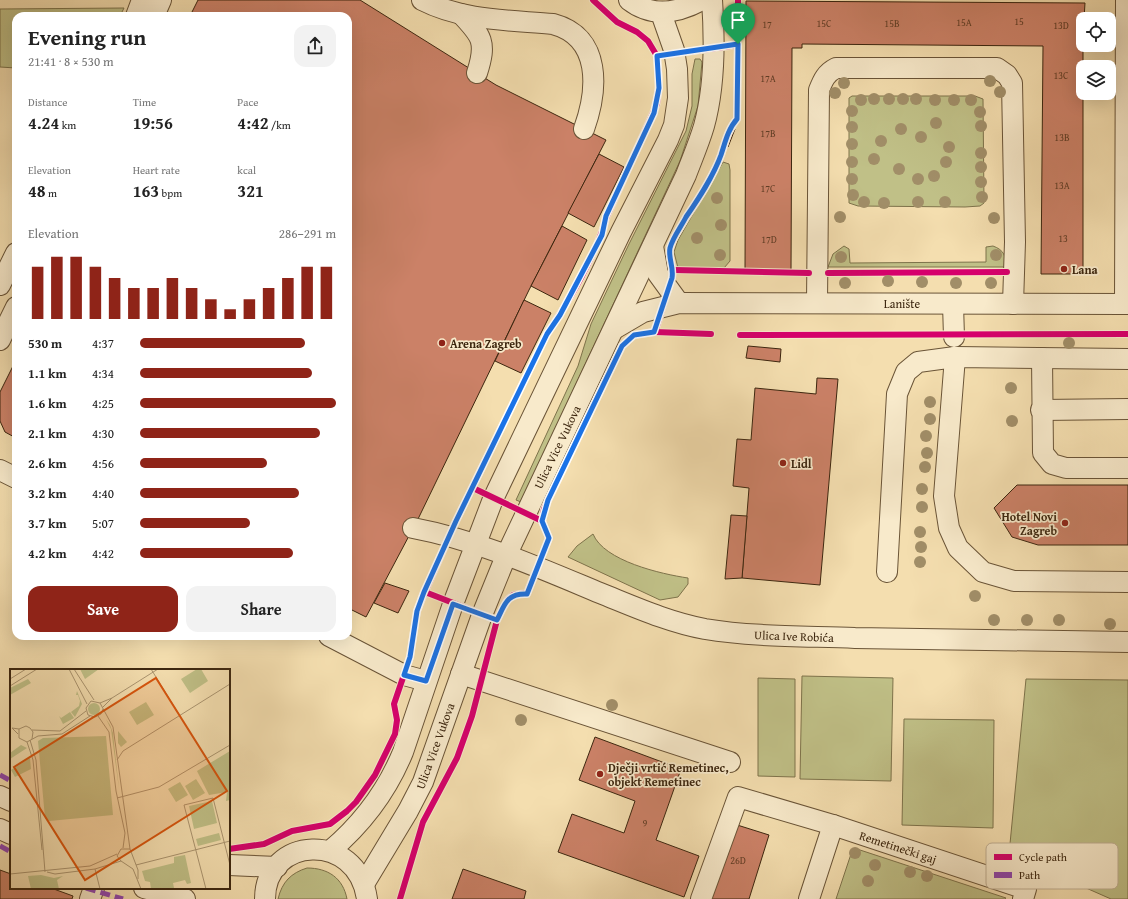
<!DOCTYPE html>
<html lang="en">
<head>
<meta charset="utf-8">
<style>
	:root { --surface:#fff; --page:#f2f2f2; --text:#222; --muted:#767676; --accent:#8f2418 }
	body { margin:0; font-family:"Gentium Book Plus",serif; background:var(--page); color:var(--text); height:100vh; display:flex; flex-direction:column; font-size:15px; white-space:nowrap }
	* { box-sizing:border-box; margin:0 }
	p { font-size:13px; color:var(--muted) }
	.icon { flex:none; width:22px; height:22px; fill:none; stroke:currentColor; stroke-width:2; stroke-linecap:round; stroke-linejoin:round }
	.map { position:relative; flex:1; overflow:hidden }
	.sheet { position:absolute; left:12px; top:12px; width:340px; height:628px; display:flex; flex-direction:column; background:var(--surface); border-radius:12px; box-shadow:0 4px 16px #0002 }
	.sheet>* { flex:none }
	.controls { position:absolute; left:1076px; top:12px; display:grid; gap:8px }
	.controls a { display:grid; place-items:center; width:40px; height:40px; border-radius:8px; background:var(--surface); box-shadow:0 4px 16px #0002; font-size:20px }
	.pin { position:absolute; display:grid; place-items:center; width:34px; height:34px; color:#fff; margin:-41px -17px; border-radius:50% 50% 50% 0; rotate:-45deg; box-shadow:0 0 4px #0007 }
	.pin .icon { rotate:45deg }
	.round { display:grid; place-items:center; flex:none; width:42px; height:42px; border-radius:12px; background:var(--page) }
	.overview { display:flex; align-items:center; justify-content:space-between; height:68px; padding:0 16px }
	h1 { font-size:22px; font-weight:700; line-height:30px }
	.figures { display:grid; grid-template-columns:repeat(3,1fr); gap:6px; height:68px; padding:4px 16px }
	.figures div { display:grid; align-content:center }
	.figures b { font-size:17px; font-weight:700 }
	.figures small { font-size:11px; font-weight:400 }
	.figures p { font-size:11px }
	.chart { height:112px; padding:8px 16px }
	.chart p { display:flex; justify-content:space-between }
	.chart svg { width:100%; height:72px; margin-top:4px; stroke:var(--accent); stroke-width:6 }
	.button { display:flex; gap:8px; margin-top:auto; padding:8px 16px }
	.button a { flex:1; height:46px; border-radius:12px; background:var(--accent); color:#fff; font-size:16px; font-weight:700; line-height:46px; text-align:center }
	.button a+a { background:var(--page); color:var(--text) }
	ul { padding:0 16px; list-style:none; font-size:13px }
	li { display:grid; grid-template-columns:64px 48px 1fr; align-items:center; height:30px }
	li i { height:10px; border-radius:5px; background:var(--accent) }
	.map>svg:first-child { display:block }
	.green { fill:#c0c087; stroke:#7e734b }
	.building { fill:#cb8167; stroke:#3c260f }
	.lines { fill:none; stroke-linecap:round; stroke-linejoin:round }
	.minor-casing { stroke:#6a5437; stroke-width:22 }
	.minor { stroke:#f8eacb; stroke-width:20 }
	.quiet { stroke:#8e44ad; stroke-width:5; stroke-dasharray:10 5; stroke-linecap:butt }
	.cycleway-casing { stroke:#f8eacb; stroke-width:8 }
	.cycleway { stroke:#d6006c; stroke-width:6 }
	.tree { fill:#a18e68 }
	.route-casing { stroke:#fff; stroke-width:8 }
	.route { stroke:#1a73e8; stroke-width:5 }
	.poi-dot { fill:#8f2418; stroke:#f8eacb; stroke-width:1.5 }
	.labels { text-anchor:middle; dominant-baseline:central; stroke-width:3.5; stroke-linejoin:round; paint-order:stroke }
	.number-label { font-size:10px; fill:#603d25 }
	.poi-label { font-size:12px; font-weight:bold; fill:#3c260f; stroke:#f8eacb; text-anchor:start }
	.street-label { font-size:12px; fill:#3c260f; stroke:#f8eacb }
	.inset-road { fill:none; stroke:#aa946f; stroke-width:1 }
	.view { fill:#d7540c; fill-opacity:0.15; stroke:#d7540c; stroke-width:2 }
	.inset-edge { fill:none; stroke:#3c260f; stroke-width:2 }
	.key { fill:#f8eacb; stroke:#c0af93; stroke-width:1 }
	.key-label { font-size:11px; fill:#3c260f }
</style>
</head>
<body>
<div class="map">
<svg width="1128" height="899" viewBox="0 0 1128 899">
	<rect width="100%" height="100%" fill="#f4deaf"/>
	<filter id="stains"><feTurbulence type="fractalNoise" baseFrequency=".005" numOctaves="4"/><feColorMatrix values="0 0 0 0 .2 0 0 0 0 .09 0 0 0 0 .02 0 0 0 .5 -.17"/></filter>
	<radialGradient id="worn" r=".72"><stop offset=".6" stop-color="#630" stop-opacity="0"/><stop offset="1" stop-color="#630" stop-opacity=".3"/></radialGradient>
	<g class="green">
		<path d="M 124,8 L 120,16 L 16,16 L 16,68 L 0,67 L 0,9 Z"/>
		<path d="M 695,59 L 700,59 L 702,62 L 698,106 L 680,161 L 521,502 L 516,500 L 578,366 L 591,324 L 629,244 L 686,131 L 692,106 L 692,74 Z"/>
		<path d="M 852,96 L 975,96 L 983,99 L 984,203 L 980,206 L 965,207 L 858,206 L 849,203 L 849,98 Z"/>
		<path d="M 723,162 L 729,164 L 730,170 L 730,261 L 724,268 L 678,268 L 674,252 L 678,240 Z"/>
		<path d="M 844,246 L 849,249 L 850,263 L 986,262 L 986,247 L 993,246 C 1004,250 1006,256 1006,267 L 828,267 L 833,254 Z"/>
		<path d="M 593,534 C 604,561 661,574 688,578 L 688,584 L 678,597 L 660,600 L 568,557 L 577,546 Z"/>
		<path d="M 802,676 L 893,678 L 891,781 L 800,779 Z"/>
		<path d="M 758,678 L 795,679 L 795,777 L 758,776 Z"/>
		<path d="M 1026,679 L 1128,680 L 1128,899 L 1111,899 L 1009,854 Z"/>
		<path d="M 904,719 L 994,720 L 993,828 L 902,825 Z"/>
		<path d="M 857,849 L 1006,898 L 1005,899 L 836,899 L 851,854 Z"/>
		<path d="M 307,868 C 328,868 343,878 347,899 L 278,899 C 282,882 291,873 307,868 Z"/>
	</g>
	<g class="building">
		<path d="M 198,0 L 360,0 L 496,85 L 606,140 L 529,290 L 419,517 L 366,617 L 348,608 L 348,16 L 190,16 Z"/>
		<path d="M 746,1 L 1085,3 L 1084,19 L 1083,19 L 1083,274 L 1041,274 L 1043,46 L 802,44 L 802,48 L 792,48 L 791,271 L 745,270 Z"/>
		<path d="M 732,128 L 735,129 L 728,147 L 725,146 Z"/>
		<path d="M 599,154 L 624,167 L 594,227 L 568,213 Z"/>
		<path d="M 562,226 L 587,240 L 558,300 L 531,286 Z"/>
		<path d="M 524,300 L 551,313 L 521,373 L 495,361 Z"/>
		<path d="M 748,346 L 781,349 L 780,362 L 746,358 Z"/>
		<path d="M 16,360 L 16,438 L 5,432 L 0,421 L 0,392 Z"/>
		<path d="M 817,378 L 838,379 L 820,585 L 742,578 L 749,488 L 733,486 L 737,439 L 751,440 L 755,388 L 816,394 Z"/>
		<path d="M 1017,485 L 1128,485 L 1128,545 L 1038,545 L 1012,537 L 994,508 Z"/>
		<path d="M 731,515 L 747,516 L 742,578 L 725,579 Z"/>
		<path d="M 385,583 L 409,591 L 398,613 L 374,603 Z"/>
		<path d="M 595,737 L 681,769 L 656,840 L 699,856 L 684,897 L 558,852 L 572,814 L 624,833 L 635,801 L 579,780 Z"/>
		<path d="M 734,824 L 769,835 L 749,899 L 711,899 Z"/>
		<path d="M 463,869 L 526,891 L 524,899 L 452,899 Z"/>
		<path d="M 0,870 L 11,874 L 11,888 L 51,888 L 73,896 L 72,899 L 0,899 Z"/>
	</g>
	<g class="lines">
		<defs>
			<g id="minor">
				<path d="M 422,0 C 463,21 509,20 553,24 C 602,37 598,90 584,129"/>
				<path d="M 629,0 C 652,18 678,13 702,0"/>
				<path d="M 461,14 C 482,36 487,42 477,73"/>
				<path d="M 136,16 L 142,0"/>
				<path d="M 154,16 L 161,0"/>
				<path d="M 653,246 L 658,274 L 679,303"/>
				<path d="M 0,285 L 16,253"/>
				<path d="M 817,303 L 819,90 C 823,80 826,73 836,68 L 997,68 L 1007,75 L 1012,83 L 1015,242 L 1013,304"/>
				<path d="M 953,304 L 954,337"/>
				<path d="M 1125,304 L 1126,0"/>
				<path d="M 614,329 L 643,312 L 679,303 L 1128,304"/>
				<path d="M 0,340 L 16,307"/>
				<path d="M 955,357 L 944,496 L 949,528 L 958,548 L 983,572 L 1014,581 L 1128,582"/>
				<path d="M 1042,358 L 1043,453 L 1052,464 L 1066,468 L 1128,468"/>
				<path d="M 1041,410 L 1128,409"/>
				<path d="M 0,470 L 16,478"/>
				<path d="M 413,528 C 477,540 540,568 600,593 C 635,607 668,622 705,629 C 754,637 805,636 855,638 C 946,640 1037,641 1128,642"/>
				<path d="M 887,572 L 897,394 L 906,372 L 918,362 L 955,357 L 1128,359"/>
				<path d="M 329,636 L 404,675 L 426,681"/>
				<path d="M 461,674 L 730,762"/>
				<path d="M 0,796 L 11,801"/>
				<path d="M 0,829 L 11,834"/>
				<path d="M 330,851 C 362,824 387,791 403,752 L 453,604 L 493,499 L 621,232 L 668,140 L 674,125 L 678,98 L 677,69 L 674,50 L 661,13"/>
				<path d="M 229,865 L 277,867"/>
				<path d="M 364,884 L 408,811 L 423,782 L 482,615 L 506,556 L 686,175 C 692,159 699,143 704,126 C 715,86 715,41 712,0"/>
				<path d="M 144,888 L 185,899"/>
				<path d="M 90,899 L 94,888"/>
				<path d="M 265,899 C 265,836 357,830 367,899"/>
				<path d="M 701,899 L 738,797 L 833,825 L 1026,889 L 1023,899"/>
				<path d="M 809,899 L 833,825"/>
			</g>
		</defs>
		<use href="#minor" class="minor-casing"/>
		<use href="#minor" class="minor"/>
		<g class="quiet">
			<path d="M 0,775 L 11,781"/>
			<path d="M 0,846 L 11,852"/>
			<path d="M 86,888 L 123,899"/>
		</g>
		<defs>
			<g id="cycleway">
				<path d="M 657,56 L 738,45"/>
				<path d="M 674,270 L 809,273"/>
				<path d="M 828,273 L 1007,272"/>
				<path d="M 655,332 L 711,334"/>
				<path d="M 740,335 L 1128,334"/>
				<path d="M 473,488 L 542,521"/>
				<path d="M 425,592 L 497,620"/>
				<path d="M 229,849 L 264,844 L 292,831 L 330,824 L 347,811 L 356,802 L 375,775 L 395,734 L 397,720 L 394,704 L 410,657 L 417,611 L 425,592 L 456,521 L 547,333 C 569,303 597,252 607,216 L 653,113 L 657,104 L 659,78 L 657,56 L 648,41 L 637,32 L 617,22 L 593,0"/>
				<path d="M 400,899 L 423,822 L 457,758 L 472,716 L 497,620 L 508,599 L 513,595 L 527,593 L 549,538 L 542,521 L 544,509 L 622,346 L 634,335 L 655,332 L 672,278 C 674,267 668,258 670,248 C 673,237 681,227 686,218 C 699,198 713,177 721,155 C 725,143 728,129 737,119 L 738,0"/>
			</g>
		</defs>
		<use href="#cycleway" class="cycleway-casing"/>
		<use href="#cycleway" class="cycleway"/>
	</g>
	<g class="tree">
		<circle cx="990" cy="81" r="6"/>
		<circle cx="844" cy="83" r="6"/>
		<circle cx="1000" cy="92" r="6"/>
		<circle cx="835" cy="93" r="6"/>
		<circle cx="874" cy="99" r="6"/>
		<circle cx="889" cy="99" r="6"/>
		<circle cx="903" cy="99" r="6"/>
		<circle cx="916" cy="99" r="6"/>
		<circle cx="861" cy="100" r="6"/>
		<circle cx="935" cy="100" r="6"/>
		<circle cx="954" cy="100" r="6"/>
		<circle cx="971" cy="100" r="6"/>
		<circle cx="852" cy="111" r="6"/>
		<circle cx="980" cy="112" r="6"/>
		<circle cx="936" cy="123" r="6"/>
		<circle cx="981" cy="126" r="6"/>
		<circle cx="852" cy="127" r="6"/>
		<circle cx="901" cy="129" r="6"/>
		<circle cx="921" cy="137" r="6"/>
		<circle cx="881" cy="141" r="6"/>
		<circle cx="852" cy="144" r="6"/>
		<circle cx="949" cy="147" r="6"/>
		<circle cx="981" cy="153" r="6"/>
		<circle cx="874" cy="159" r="6"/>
		<circle cx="852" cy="162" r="6"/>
		<circle cx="946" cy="162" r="6"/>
		<circle cx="981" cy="167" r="6"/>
		<circle cx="899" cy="169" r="6"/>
		<circle cx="934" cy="176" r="6"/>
		<circle cx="852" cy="179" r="6"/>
		<circle cx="918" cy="179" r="6"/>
		<circle cx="981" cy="182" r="6"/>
		<circle cx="853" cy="195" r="6"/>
		<circle cx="982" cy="197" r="6"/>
		<circle cx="717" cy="198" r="6"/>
		<circle cx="864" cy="202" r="6"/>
		<circle cx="918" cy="202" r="6"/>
		<circle cx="945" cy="202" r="6"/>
		<circle cx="884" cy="203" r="6"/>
		<circle cx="840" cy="217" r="6"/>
		<circle cx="994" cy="218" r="6"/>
		<circle cx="721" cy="225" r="6"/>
		<circle cx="697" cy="238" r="6"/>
		<circle cx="720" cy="255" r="6"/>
		<circle cx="996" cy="255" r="6"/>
		<circle cx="841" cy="257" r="6"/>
		<circle cx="888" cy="281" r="6"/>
		<circle cx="922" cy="282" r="6"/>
		<circle cx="845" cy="283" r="6"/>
		<circle cx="956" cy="283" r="6"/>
		<circle cx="991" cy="283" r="6"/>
		<circle cx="1069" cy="343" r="6"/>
		<circle cx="1011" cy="388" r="6"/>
		<circle cx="930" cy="402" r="6"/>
		<circle cx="930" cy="419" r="6"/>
		<circle cx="1012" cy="421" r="6"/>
		<circle cx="926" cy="436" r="6"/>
		<circle cx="927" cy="453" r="6"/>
		<circle cx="925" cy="467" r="6"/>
		<circle cx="922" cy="489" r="6"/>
		<circle cx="922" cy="507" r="6"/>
		<circle cx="920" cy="532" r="6"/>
		<circle cx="921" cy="547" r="6"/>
		<circle cx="920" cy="562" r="6"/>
		<circle cx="975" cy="596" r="6"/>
		<circle cx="994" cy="620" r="6"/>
		<circle cx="1027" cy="620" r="6"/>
		<circle cx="1059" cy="620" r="6"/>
		<circle cx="1110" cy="624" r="6"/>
		<circle cx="612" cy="705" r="6"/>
		<circle cx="521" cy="720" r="6"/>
		<circle cx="855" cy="853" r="6"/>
		<circle cx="875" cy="865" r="6"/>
		<circle cx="910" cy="872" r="6"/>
		<circle cx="927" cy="876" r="6"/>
		<circle cx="868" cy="881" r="6"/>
	</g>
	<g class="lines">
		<defs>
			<path id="route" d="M 738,44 L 737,119 C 728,129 725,143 721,155 C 713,177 699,198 686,217 C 681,227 673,237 670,248 C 668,258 674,267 672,278 L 654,332 L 634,335 L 622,346 L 548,500 L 542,521 L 549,538 L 527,594 C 507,593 505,604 497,620 L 453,604 L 426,681 L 404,675 L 410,657 L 417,611 L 424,592 L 456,521 L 547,334 L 560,315 L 602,235 L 606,216 L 654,113 L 659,88 L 657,56 Z"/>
		</defs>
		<use href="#route" class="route-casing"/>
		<use href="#route" class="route"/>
	</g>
	<g class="poi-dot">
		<circle cx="1064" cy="269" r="4"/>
		<circle cx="442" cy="343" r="4"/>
		<circle cx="783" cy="463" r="4"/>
		<circle cx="1065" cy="523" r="4"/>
		<circle cx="600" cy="774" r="4"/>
	</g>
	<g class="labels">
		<g class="number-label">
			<text x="1019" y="21">15</text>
			<text x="964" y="22">15A</text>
			<text x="824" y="23">15C</text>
			<text x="892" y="23">15B</text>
			<text x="767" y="24">17</text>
			<text x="1061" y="25">13D</text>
			<text x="1061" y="75">13C</text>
			<text x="768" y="78">17A</text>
			<text x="768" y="133">17B</text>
			<text x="1062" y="137">13B</text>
			<text x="1062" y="185">13A</text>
			<text x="768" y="188">17C</text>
			<text x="1063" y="238">13</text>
			<text x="769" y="239">17D</text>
			<text x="645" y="823">9</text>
			<text x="738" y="860">26D</text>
		</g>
		<g class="poi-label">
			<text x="1072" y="269">Lana</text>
			<text x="450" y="343">Arena Zagreb</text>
			<text x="791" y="463">Lidl</text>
			<text x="1057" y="516" text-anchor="end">Hotel Novi<tspan x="1057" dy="14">Zagreb</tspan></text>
			<text x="608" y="767">Dječji vrtić Remetinec,<tspan x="608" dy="14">objekt Remetinec</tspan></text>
		</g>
		<g class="street-label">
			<text x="902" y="303">Lanište</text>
			<text transform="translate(557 447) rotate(-64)">Ulica Vice Vukova</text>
			<text transform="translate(794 636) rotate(2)">Ulica Ive Robića</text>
			<text transform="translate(435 746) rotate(-70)">Ulica Vice Vukova</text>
			<text transform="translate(898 847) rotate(18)">Remetinečki gaj</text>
		</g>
	</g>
	<g transform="translate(10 669)">
		<rect width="220" height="220" fill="#f4deaf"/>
		<path d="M 70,0 L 89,0 L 75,10 ZM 187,0 L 191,0 L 198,12 L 180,24 L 171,10 ZM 18,10 L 21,14 L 0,26 L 0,19 ZM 67,22 L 72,35 L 65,48 L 61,43 L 69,37 L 70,32 L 68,26 L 66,26 ZM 136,33 L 144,46 L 127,56 L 119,43 ZM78 40a6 6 0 1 1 12 0a6 6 0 1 1-12 0ZM 60,43 L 64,49 L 53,55 L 49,47 L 51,49 ZM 96,50 L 100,56 L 103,64 L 109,120 L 101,60 ZM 108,62 L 117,73 L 111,78 L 108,74 ZM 96,67 L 103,146 L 39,152 L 35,149 L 28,72 L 33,69 ZM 11,76 L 17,79 L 0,90 L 0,84 ZM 220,82 L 220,131 L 216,132 L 217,123 L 199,126 L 187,102 ZM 20,89 L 21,100 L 5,108 L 1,101 ZM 186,110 L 195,124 L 183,131 L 175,117 ZM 170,113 L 178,126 L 166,133 L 158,120 ZM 202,132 L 207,154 L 184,160 L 179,137 ZM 209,164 L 211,171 L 188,177 L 186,170 ZM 175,186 L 181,214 L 177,215 L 175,211 L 163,214 L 164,219 L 141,220 L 140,213 L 135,212 L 132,202 L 164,194 L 164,188 ZM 31,206 L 44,209 L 53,207 L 47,211 L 49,220 L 21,220 L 18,207 Z" fill="#c0c087"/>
		<path class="inset-road" d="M 59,0 L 77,35M 64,0 L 84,31M 141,0 L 170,47M 0,10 L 16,0M 0,17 L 27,0M 90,34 L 102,29 L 148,0M 93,38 L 102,29M 93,40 L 91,45 L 85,48 L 78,46 L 76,39 L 81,32 L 90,34 L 103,58 L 120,180 L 128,201 L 128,210M 88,47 L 99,63 L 106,122 L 115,164 L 113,179M 22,61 L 50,62 L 76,42M 8,65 L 2,59 L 9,60M 22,70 L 23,63 L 20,59 L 16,57 L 9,60 L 9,69 L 17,73 L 28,67 L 52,65 L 80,47M 20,71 L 26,91 L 35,203M 17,73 L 23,91 L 32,181M 107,91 L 113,82 L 220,15M 107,129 L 149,118 L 220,76M 120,180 L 111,180 L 107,187 L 111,192 L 123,200 L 131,220M 126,196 L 220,172M 85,200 L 90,220M 37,203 L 45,205 L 85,200 L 111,192M 0,205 L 80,197 L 107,185M 196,220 L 174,136 L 203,129 L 220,196"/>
		<path class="view" d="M 146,9 L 217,122 L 75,211 L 4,98 Z"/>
		<rect width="220" height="220" class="inset-edge"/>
	</g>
	<rect x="986" y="843" width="132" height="46" rx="6" class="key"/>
	<rect x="994" y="854" width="18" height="6" fill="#d6006c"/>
	<rect x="994" y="872" width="18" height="6" fill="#8e44ad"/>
	<g class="key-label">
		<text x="1019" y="861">Cycle path</text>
		<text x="1019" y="879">Path</text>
	</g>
	<rect width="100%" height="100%" filter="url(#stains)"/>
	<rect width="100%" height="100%" fill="url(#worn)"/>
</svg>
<div class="controls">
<a><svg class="icon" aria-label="locate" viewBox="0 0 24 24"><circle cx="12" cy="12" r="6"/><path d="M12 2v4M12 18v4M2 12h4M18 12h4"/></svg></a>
<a><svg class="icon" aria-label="layers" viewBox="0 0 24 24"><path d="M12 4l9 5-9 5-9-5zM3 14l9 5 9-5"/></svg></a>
</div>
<div class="pin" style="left:738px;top:44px;background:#1e9e55"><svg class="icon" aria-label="arrive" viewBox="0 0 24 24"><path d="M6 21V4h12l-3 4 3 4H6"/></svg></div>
<section class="sheet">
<div class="overview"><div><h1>Evening run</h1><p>21:41 · 8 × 530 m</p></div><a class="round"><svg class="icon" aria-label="share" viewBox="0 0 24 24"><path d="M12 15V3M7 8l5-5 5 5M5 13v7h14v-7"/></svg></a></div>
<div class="figures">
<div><p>Distance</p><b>4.24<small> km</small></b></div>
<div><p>Time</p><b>19:56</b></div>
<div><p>Pace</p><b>4:42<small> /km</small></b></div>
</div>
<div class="figures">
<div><p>Elevation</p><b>48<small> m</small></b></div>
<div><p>Heart rate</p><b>163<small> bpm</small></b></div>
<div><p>kcal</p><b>321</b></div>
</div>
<div class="chart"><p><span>Elevation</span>286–291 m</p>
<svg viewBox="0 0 160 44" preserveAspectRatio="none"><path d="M5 44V12M15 44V6M25 44V6M35 44V12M45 44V19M55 44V25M65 44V25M75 44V19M85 44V25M95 44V32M105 44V38M115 44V32M125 44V25M135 44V19M145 44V12M155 44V12"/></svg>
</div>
<ul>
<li><b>530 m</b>4:37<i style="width:84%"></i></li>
<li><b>1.1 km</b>4:34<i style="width:88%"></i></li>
<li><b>1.6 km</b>4:25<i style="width:100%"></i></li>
<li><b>2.1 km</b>4:30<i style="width:92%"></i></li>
<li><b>2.6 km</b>4:56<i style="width:65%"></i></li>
<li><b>3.2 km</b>4:40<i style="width:81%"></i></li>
<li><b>3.7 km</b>5:07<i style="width:56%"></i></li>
<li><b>4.2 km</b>4:42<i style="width:78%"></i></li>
</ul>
<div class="button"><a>Save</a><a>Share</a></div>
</section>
</div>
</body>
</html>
